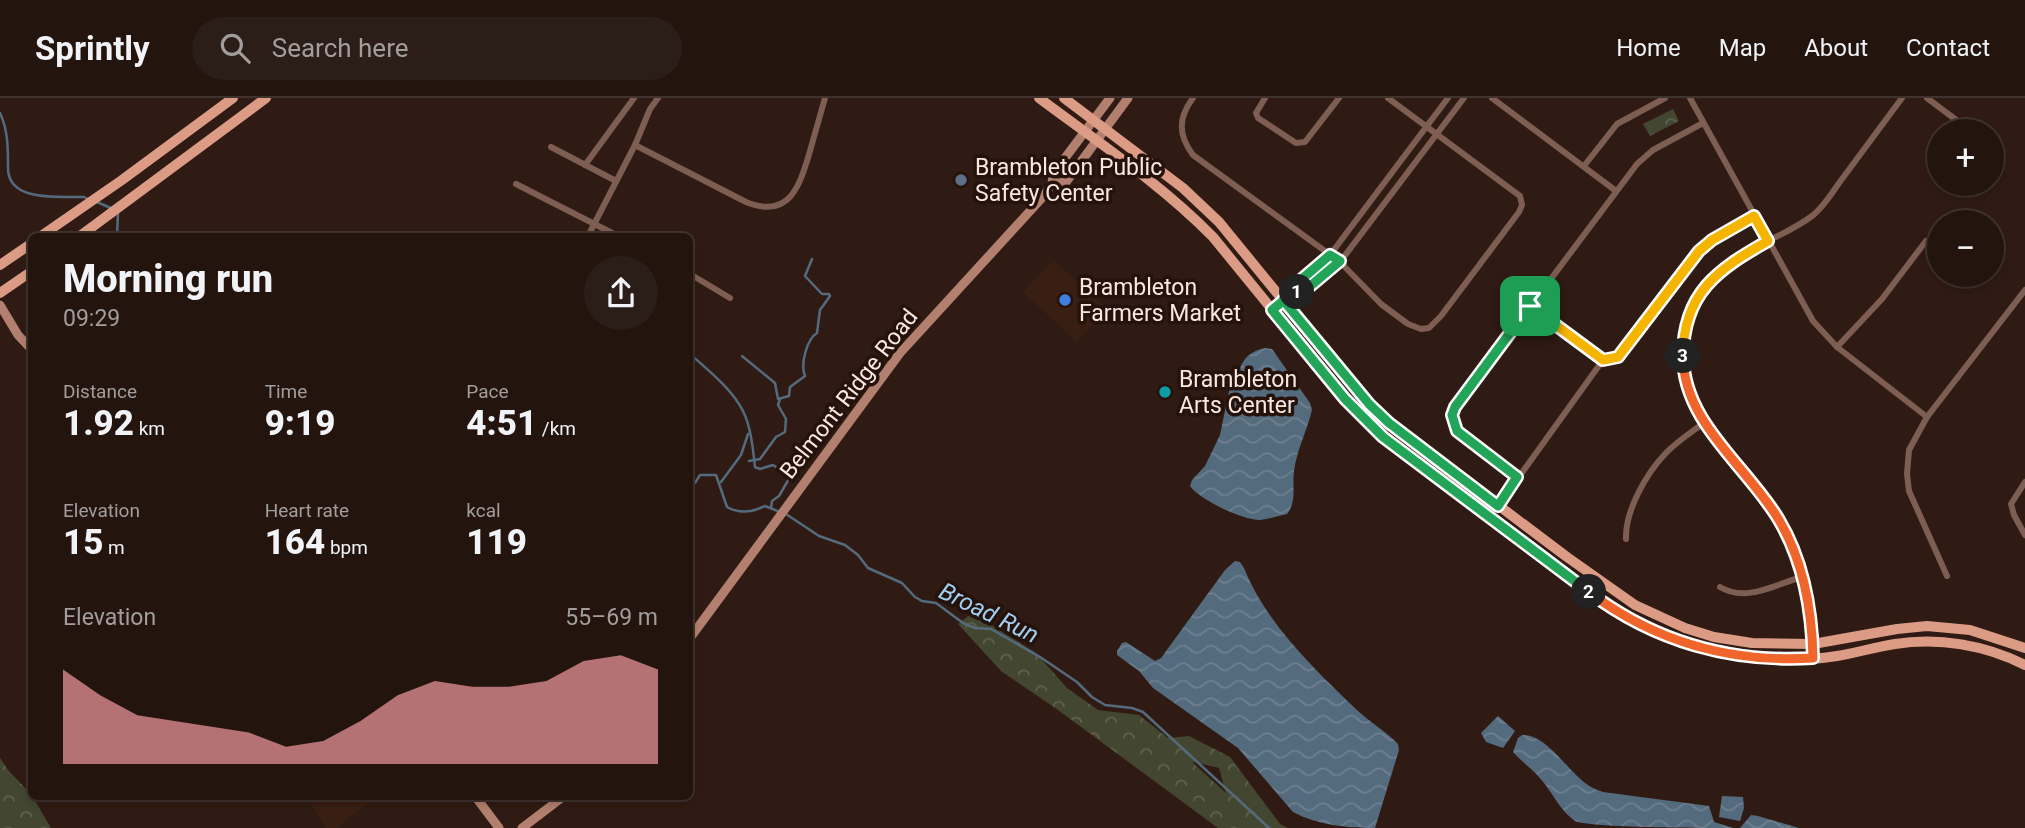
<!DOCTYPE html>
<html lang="en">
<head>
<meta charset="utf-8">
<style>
	:root { --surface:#23140e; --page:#2b1d17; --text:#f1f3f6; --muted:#a39e9e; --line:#40332e; --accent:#f49aa1 }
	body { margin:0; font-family:Roboto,sans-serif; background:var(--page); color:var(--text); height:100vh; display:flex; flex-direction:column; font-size:26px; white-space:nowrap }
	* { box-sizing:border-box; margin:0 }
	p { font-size:23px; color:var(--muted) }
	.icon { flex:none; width:38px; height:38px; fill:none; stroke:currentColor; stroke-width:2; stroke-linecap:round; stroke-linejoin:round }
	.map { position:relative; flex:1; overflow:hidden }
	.details { position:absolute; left:28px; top:135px; width:665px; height:567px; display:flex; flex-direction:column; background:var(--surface); border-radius:10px; box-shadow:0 4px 10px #0003,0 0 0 2px var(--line) }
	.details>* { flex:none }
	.buttons { position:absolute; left:1927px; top:21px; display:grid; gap:14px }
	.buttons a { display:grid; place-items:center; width:77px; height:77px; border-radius:50%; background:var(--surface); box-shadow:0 4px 10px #0003,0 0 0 2px var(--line); font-size:35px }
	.pin { position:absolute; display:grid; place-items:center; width:60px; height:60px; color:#fff; margin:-30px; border-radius:14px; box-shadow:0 4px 10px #0006 }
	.km { position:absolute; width:35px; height:35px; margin:-18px; border-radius:50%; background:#222; color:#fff; font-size:19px; line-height:35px; text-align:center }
	.round { display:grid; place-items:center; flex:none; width:74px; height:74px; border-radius:37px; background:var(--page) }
	.headline { display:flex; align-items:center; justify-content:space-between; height:119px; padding:0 35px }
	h1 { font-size:38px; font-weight:800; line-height:52px }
	.figures { display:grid; grid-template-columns:repeat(3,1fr); gap:10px; height:119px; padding:7px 35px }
	.figures div { display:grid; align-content:center }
	.figures b { font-size:35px; font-weight:800 }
	.figures small { font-size:19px; font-weight:400 }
	.figures p { font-size:19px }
	.chart { height:196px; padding:14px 35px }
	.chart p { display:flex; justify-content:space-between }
	.chart svg { width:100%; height:126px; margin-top:7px; fill:var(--accent); opacity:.7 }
	header { display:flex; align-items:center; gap:42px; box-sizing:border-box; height:98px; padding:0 35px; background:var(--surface); border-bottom:2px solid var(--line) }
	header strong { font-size:33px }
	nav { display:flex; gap:38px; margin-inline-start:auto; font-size:24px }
	.search { width:490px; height:63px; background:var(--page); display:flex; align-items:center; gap:18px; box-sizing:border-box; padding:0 24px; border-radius:38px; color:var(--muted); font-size:26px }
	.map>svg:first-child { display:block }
	.built { fill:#391e13 }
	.forest { fill:url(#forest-crowns); fill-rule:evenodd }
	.water { fill:url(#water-waves) }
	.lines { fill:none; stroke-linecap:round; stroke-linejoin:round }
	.stream { stroke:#546b7e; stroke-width:2.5 }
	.street { stroke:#7e5e53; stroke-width:6 }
	.secondary { stroke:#b3806f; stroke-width:9 }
	.primary { stroke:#dc9b84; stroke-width:10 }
	.split-1-casing { stroke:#fff; stroke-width:14 }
	.split-2-casing { stroke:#fff; stroke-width:14 }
	.split-3-casing { stroke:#fff; stroke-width:14 }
	.split-4-casing { stroke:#fff; stroke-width:14 }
	.split-1 { stroke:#22a559; stroke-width:9 }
	.split-2 { stroke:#22a559; stroke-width:9 }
	.split-3 { stroke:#f0652b; stroke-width:9 }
	.split-4 { stroke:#f5b400; stroke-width:9 }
	.service-dot { fill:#5c6f8a; stroke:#25120a; stroke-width:2.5 }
	.shop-dot { fill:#3f7fe0; stroke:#25120a; stroke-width:2.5 }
	.culture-dot { fill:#0f9aa8; stroke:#25120a; stroke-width:2.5 }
	.labels { text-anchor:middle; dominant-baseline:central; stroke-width:7; stroke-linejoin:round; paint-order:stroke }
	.poi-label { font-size:23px; fill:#f7e8e3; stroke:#25120a; text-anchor:start }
	.street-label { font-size:23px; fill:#f7e8e3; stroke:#25120a }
	.water-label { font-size:24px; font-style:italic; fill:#a1cff3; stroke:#25120a }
</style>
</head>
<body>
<header>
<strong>Sprintly</strong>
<div class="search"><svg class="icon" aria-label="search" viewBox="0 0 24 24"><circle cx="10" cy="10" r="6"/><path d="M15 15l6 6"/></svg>Search here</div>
<nav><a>Home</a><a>Map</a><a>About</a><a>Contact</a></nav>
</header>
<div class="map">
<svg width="2025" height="730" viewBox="0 0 2025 730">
	<defs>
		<pattern id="forest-crowns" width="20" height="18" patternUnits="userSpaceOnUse" patternTransform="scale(1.75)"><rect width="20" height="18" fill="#434731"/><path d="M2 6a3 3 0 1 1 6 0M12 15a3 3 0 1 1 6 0" fill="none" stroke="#5f624f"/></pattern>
		<pattern id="water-waves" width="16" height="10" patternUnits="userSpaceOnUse" patternTransform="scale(1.75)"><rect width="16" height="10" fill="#546b7e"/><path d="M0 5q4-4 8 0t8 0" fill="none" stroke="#6d8090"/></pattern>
	</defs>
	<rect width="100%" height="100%" fill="#2f1b13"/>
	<g class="built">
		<path d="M 1053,162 L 1107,211 L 1077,244 L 1023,194 Z"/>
		<path d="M 305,698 L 378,698 L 336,730 L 326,730 Z"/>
	</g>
	<g class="forest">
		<path d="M 1673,11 L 1679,23 L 1650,38 L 1643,26 Z"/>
		<path d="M 972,515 L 1036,555 L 1067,590 L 1098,612 L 1139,617 L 1168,640 L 1189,638 L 1230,659 L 1280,726 L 1288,730 L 1218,730 L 1058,612 L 1001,573 L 958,526 ZM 1194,664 L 1219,670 L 1226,695 L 1193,665 Z"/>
		<path d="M 0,660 L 8,672 L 31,696 L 51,730 L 0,730 Z"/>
	</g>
	<g class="water">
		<path d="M 1265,250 L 1272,251 L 1310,305 L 1312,312 C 1307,333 1297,351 1294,373 C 1292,388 1297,404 1287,416 C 1278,418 1269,421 1260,422 C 1242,422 1200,402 1190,388 L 1192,382 L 1205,368 L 1220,337 L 1231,284 C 1244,270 1239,256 1265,250 Z"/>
		<path d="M 1235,463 L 1240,464 L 1244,470 C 1266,525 1314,571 1357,612 C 1369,624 1386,633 1398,646 L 1399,652 L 1375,730 C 1348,730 1317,727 1293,714 L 1238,650 L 1153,590 L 1139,573 L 1117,557 L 1117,553 L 1122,545 L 1126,544 L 1155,563 L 1161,560 L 1225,472 Z"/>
		<path d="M 1498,618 L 1515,633 L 1503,650 L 1486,644 L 1481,635 Z"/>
		<path d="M 1522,637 C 1547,636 1568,674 1588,687 C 1592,690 1598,692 1603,694 L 1709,708 L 1714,724 L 1733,730 C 1707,730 1591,730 1575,723 C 1561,713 1554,698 1544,685 C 1535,673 1523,665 1513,654 L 1518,640 Z"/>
		<path d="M 1722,698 L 1743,699 L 1744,710 L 1740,723 L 1719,719 Z"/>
		<path d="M 1751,717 L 1758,718 L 1799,730 L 1740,730 Z"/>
	</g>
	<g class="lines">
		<g class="stream">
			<path d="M 0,15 C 8,32 8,50 8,69 C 7,105 60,98 84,99 L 90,102"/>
			<path d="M 97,104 L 113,111"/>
			<path d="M 117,138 L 118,115"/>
			<path d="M 690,256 C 708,272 732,291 743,313 C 751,329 753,351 755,369 L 760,371 L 773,367 L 790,379 L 779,398 L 772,403 L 771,410"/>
			<path d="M 742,258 L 775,285 L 778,301 L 789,298 L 790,289 L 805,278 C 800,266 807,241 817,235 L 820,212 L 830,198 L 829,196 L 822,196 L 805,178 L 812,161"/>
			<path d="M 749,363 L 760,361 L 776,339 L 785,334 L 786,321 L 778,307 L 780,301"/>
			<path d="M 721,384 L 741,357 L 748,336"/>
			<path d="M 690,386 L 695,385 L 700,377 L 716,377 L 727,409 C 739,416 753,414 765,408 L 780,414"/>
			<path d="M 786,416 L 819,438 L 845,447 L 858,457 L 868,470 L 902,485 L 915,499 L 922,503 L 936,505 L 963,525 L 975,530 L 991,531 L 1040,559 L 1077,584 L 1092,599 L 1105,607 L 1132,610 L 1143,614 L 1269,730"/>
		</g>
		<g class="street">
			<path d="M 1193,0 C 1178,20 1178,37 1193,57 L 1340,164 L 1381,206 L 1408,226 L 1421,231 L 1429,230 L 1441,218 L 1519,114 L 1522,107 L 1520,98 L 1388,0"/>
			<path d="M 1265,0 L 1256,15 L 1258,20 L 1296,45 L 1305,44 L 1339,0"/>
			<path d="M 1492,0 L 1616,93"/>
			<path d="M 1690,0 L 1813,223 L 1837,249 L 1927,319"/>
			<path d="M 1927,0 L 1971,33"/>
			<path d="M 635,47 L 746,104 C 790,122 800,87 810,53 C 815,35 820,18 825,0"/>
			<path d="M 551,49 L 616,83"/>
			<path d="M 1992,49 L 1997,53"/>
			<path d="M 585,67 L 634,0"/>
			<path d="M 1584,68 L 1617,26 L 1665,0"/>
			<path d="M 516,86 L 618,138"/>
			<path d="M 588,138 L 635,47 L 650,11 L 658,0"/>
			<path d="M 690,176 L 730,200"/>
			<path d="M 1294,194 L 1302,195 L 1340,164 L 1464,0"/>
			<path d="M 1530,208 L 1603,262 L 1618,259 L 1699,153 L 1711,142 L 1754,118"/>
			<path d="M 1272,212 L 1294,194 L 1296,186 L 1330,157 L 1448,0"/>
			<path d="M 1837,249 L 1882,201 L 1926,143"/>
			<path d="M 1517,379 L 1457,333 L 1452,317 L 1455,309 L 1637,66 L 1653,52 L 1703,25"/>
			<path d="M 2025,384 L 2011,406 L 2014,417 L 2025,437"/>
			<path d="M 1498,408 L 1603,262"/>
			<path d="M 1626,441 C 1625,413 1646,376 1665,356 C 1677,343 1692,334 1705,324"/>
			<path d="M 1947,478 L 1909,393 L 1907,376 L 1909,352 L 1927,319 L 2025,192"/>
			<path d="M 1720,489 C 1746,505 1776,486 1802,479"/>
			<path d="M 1813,560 C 1812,512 1804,465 1780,423 C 1761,390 1733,365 1711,335 C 1680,292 1672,231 1706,187 C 1732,152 1779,143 1812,118 C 1824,109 1833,93 1842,81 C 1862,54 1882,27 1902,0"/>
		</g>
		<g class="secondary">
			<path d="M 1052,86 L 1066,84 L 1128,0"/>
			<path d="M 0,207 L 18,237 L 32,252"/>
			<path d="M 690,540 L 900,255 L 1041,101 L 1052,86 L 1053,76 L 1110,0"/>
			<path d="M 475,698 L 499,730"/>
			<path d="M 522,730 L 564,698"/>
		</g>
		<g class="primary">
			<path d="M 1039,0 C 1098,44 1161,86 1213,139 L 1345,301 L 1365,323 L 1383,339 L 1593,498 C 1667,548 1747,572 1837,558 C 1856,555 1875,549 1895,546 C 1939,539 1985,547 2025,567"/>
			<path d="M 1064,0 L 1183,90 L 1219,124 L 1354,289 L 1389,325 L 1567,459 L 1635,507 L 1685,530 L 1714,539 L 1752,545 L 1813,546 L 1897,531 L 1927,528 L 1970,532 L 2025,550"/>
			<path d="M 41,138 L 122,82 L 233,0"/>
			<path d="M 80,138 L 266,0"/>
			<path d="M 0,167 L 32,145"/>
			<path d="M 0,195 L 32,173"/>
		</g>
	</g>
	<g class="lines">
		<defs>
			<path id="split-1" d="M 1297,194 L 1294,194 L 1283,202 L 1369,306 L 1389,325 L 1498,408 L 1517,379 L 1457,333 L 1452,317 L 1455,309 L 1530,208"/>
			<path id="split-2" d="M 1297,194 L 1302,195 L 1340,163 L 1330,157 L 1296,186 L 1294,194 L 1272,212 L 1345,301 L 1383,339 L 1589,494"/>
			<path id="split-3" d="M 1589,494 C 1655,544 1732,565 1813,560 C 1812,512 1804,464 1779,422 C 1748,369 1683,325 1683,258"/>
			<path id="split-4" d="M 1530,208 L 1603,262 L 1618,259 L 1699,153 L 1712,142 L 1754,118 L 1768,143 C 1718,171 1683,195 1683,258"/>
		</defs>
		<use href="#split-1" class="split-1-casing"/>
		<use href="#split-2" class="split-2-casing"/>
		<use href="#split-3" class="split-3-casing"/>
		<use href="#split-4" class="split-4-casing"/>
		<use href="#split-1" class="split-1"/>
		<use href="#split-2" class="split-2"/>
		<use href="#split-3" class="split-3"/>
		<use href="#split-4" class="split-4"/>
	</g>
	<circle class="service-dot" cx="961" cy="82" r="7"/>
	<circle class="shop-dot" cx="1065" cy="202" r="7"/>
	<circle class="culture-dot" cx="1165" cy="294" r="7"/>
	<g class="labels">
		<g class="poi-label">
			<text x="975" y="69">Brambleton Public<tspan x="975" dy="26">Safety Center</tspan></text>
			<text x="1079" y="189">Brambleton<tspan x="1079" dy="26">Farmers Market</tspan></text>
			<text x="1179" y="281">Brambleton<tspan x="1179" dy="26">Arts Center</tspan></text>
		</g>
		<g class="street-label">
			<text transform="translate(849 296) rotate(-52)">Belmont Ridge Road</text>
		</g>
		<g class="water-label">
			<text transform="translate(989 515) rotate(26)">Broad Run</text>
		</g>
	</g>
</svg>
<div class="buttons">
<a>+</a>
<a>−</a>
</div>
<div class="pin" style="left:1530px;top:208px;background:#1e9e55"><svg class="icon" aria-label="arrive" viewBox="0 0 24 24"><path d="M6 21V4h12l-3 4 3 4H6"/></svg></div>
<b class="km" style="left:1297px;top:194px">1</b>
<b class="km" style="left:1589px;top:494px">2</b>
<b class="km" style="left:1683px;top:258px">3</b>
<section class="details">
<div class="headline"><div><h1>Morning run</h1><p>09:29</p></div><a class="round"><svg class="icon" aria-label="share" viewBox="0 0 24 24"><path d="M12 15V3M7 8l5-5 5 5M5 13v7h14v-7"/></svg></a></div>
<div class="figures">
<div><p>Distance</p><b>1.92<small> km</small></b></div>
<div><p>Time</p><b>9:19</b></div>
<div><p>Pace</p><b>4:51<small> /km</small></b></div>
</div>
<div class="figures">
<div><p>Elevation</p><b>15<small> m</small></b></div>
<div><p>Heart rate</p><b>164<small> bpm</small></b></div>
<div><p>kcal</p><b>119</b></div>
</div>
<div class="chart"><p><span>Elevation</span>55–69 m</p>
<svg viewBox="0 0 160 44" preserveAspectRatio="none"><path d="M0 44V11L10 20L20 27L30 29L40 31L50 33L60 38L70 36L80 29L90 20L100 15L110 17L120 17L130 15L140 8L150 6L160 11V44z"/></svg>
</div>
</section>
</div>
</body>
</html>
